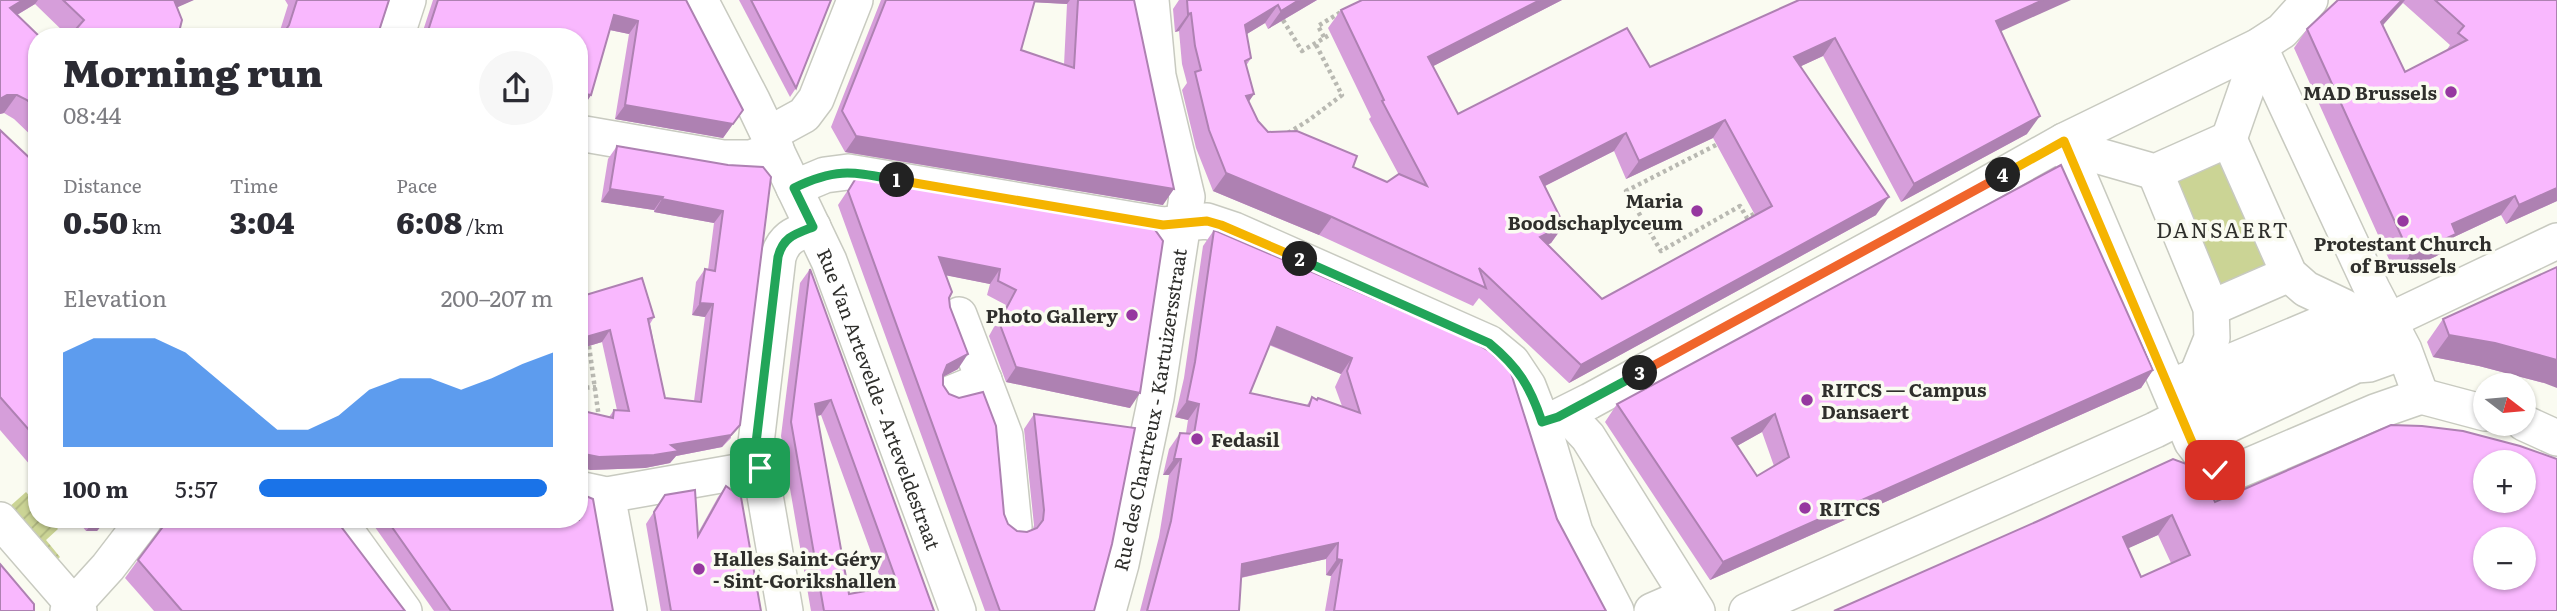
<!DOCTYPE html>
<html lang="en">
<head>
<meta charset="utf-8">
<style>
	:root { --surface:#fff; --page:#f7f7f7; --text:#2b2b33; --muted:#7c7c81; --accent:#1a73e8 }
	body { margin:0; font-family:Literata,serif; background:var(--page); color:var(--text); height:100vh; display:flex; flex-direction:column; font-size:26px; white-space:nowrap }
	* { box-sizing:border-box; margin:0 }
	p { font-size:23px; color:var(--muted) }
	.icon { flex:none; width:38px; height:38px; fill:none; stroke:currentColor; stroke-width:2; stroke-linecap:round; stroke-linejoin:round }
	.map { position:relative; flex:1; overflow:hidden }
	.panel { position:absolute; left:28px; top:28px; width:560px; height:500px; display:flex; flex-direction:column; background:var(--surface); border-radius:28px; box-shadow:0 2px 5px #0004 }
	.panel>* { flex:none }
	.needle { width:46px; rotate:106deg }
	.fabs { position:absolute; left:2473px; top:373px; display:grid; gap:14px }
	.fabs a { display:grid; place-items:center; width:63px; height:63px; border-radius:50%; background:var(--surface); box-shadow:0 2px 5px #0004; font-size:35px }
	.pin { position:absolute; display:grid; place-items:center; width:60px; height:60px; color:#fff; margin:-30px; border-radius:14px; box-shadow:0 4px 10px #0006 }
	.km { position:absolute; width:35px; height:35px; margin:-18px; border-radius:50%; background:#222; color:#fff; font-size:19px; line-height:35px; text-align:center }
	.round { display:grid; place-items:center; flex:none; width:74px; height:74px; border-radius:37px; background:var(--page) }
	.overview { display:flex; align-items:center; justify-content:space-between; height:119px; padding:0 35px }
	h1 { font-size:38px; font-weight:800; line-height:52px }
	.figures { display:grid; grid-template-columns:repeat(3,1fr); gap:10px; height:119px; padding:7px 35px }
	.figures div { display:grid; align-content:center }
	.figures b { font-size:30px; font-weight:800 }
	.figures small { font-size:19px; font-weight:400 }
	.figures p { font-size:19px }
	.chart { height:196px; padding:14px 35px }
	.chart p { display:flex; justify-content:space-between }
	.chart svg { width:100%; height:126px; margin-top:7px; fill:var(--accent); opacity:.7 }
	ul { padding:0 35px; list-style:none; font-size:23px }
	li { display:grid; grid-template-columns:112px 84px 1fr; align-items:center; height:52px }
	li i { height:18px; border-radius:9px; background:var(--accent) }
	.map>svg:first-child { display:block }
	.garden { fill:url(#garden-furrows) }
	.pitch { fill:#cbd495 }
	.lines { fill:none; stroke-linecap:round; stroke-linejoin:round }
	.minor-casing { stroke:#c8cac0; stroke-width:38 }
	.path { stroke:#b9b9b2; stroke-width:4.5; stroke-dasharray:3.5 3.5; stroke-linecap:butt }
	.minor { stroke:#fff; stroke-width:35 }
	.wall { fill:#d69eda; fill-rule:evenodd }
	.shaded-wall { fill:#ae81b2 }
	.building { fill:#f9b8fe; stroke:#ae81b2; stroke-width:2; fill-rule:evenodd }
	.split-1-casing { stroke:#fff; stroke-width:14 }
	.split-2-casing { stroke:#fff; stroke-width:14 }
	.split-3-casing { stroke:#fff; stroke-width:14 }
	.split-4-casing { stroke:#fff; stroke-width:14 }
	.split-5-casing { stroke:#fff; stroke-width:14 }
	.split-1 { stroke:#22a559; stroke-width:9 }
	.split-2 { stroke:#f5b400; stroke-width:9 }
	.split-3 { stroke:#22a559; stroke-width:9 }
	.split-4 { stroke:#f0652b; stroke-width:9 }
	.split-5 { stroke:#f5b400; stroke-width:9 }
	.poi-dot { fill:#9637a0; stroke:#fafbf1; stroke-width:2.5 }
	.labels { text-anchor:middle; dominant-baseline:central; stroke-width:7; stroke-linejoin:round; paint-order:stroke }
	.poi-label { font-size:19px; font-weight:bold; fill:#2f2f2c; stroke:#fafbf1; text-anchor:start }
	.street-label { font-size:19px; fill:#2f2f2c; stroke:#fafbf1 }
	.neighbourhood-label { font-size:21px; letter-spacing:2px; fill:#2f2f2c; stroke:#fafbf1 }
</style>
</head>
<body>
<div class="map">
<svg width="2557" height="611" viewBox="0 0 2557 611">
	<defs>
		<pattern id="garden-furrows" width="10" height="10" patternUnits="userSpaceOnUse" patternTransform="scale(1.75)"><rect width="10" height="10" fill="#cbd495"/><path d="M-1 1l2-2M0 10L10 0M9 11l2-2" fill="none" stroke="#afb681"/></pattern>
	</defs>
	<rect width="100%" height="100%" fill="#fafbf1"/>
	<path class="garden" d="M 26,492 L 37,504 L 37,520 L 50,520 L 58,529 L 46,540 L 60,557 L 55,562 L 8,508 Z"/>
	<path class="pitch" d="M 2226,144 L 2281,265 L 2213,296 L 2158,175 Z"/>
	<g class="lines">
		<defs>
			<g id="minor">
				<path id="s1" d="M 700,0 L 752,100 L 829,261 L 958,611"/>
				<path d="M 396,37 L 408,0"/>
				<path d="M 579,133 L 723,158 L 751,158 L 776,149"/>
				<path d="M 769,134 L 804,115 L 816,99 L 855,0"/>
				<path d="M 2229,139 L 2253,70"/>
				<path d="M 2064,141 L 2192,442 C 2208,462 2211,475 2239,470 L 2375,412 L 2421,396 L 2404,350 L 2372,289 L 2259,46"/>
				<path d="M 2092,154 L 2155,172 L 2229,139 L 2289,274 L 2306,289 L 2344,307 L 2350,320"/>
				<path d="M 2155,172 L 2211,308 L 2212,338 L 2199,370 L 2205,383"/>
				<path d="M 794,188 L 825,175 L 848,172 L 1163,225 L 1207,221 L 1234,230 L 1489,343 L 1512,362 L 1528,386 L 1542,422 L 1575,532 L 1616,611"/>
				<path d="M 2211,308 L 2289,274"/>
				<path d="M 959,315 L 1005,436 L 1014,527"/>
				<path d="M 2185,381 L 2347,313"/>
				<path d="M 952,393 L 984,380"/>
				<path d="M 2421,396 L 2485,413"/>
				<path d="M 1558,417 L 1573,421 L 1588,437 L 1697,611"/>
				<path d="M 1542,422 L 1558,417 L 1590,401 L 1945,208 L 2064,141 L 2259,46 L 2282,31 L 2310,0"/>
				<path d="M 2524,423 L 2557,438"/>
				<path d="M 2202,437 L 2356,365 L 2369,364 L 2397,354"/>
				<path d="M 579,489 L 607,495 L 760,468"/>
				<path d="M 607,495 L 629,611"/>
				<path d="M 0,520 L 79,611"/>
				<path d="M 342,520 L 347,532 L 404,611"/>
				<path d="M 68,611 L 108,567 L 144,520"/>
				<path d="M 785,611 L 756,443 L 778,257 C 784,237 795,234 813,227"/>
				<path id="s2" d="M 1108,611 L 1121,564 L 1156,398 L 1187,197 L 1158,76 L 1151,0"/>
				<path d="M 1652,611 L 1682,598"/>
				<path d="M 1747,611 L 2155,430 L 2212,401 L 2357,336 L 2557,241"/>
			</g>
		</defs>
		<use href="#minor" class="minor-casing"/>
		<g class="path">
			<path d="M 1283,20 L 1302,51 L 1331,34"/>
			<path d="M 1324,37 L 1318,26 L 1341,12"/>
			<path d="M 1288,133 L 1309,120 L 1342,95 L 1315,43"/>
			<path d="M 1716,145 L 1626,191 L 1661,251 L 1740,206 L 1747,218 L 1754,214"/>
			<path d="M 1638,226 L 1645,222"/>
			<path d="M 579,245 L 581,237"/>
			<path d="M 589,346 L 599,418"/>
			<path d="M 579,388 L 596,387"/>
		</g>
		<use href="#minor" class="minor"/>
	</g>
	<g class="wall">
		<path d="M 0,0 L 193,0 L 177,7 L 178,36 L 69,37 L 35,4 L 17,15 L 37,37 L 37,141 L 14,119 L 4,113 L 0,114 Z"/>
		<path d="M 285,0 L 389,0 L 377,37 L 278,37 L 288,5 Z"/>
		<path d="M 433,0 L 686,0 L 733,124 L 723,138 L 615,119 L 629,34 L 610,30 L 591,95 L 582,109 L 579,37 L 421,37 Z"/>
		<path d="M 739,0 L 831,0 L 796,88 L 790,97 Z"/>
		<path d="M 881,0 L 1134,0 L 1163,205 L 845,152 L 831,127 ZM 1034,2 L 1067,4 L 1064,65 L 1021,50 Z"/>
		<path d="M 1179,0 L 1317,0 L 1268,29 L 1265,23 L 1247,34 L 1251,58 L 1246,66 L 1254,94 L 1248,102 L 1258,121 L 1268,132 L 1353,167 L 1387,182 L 1399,175 L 1369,119 L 1371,117 L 1328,28 L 1341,10 L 1362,0 L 1562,0 L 1433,66 L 1458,114 L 1650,67 L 1799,0 L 2001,31 L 2027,134 L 1901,202 L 1823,56 L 1801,66 L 1876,215 L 1569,383 L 1479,298 L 1473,306 L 1319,235 L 1213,191 L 1196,148 L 1182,90 L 1187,83 L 1182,64 L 1179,31 L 1175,32 L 1173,9 ZM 1713,138 L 1755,215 L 1602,299 L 1547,245 L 1551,243 L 1564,225 L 1545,186 L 1614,151 L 1626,179 Z"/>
		<path d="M 2338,0 L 2557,0 L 2557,201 L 2506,224 L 2501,215 L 2454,237 L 2443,253 L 2396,275 L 2294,48 L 2307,29 ZM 2403,3 L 2450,45 L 2446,51 L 2405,72 L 2383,25 Z"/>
		<path d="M 0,130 L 37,165 L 37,473 L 0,430 Z"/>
		<path d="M 617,146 L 728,165 L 731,438 L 722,447 L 676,456 L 670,463 L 645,468 L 590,470 L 609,417 L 614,410 L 617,410 L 602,342 L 579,349 L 579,297 L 654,317 L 650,324 L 665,398 L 694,401 L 705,317 L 692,315 L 696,282 L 705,269 L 708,270 L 714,223 L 654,212 L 654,210 L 601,202 L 608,159 Z"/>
		<path d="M 856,178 L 1153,227 L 1130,408 L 1006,382 L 989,336 L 1006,305 L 987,295 L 990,284 L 946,275 L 958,369 L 943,377 L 943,385 L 1008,524 L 1017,531 L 1027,532 L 1033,529 L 1034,525 L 1024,429 L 1034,414 L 1094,611 L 985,611 L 838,205 Z"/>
		<path d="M 1214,230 L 1557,519 L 1606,611 L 1325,611 L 1331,576 L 1326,575 L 1326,559 L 1241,578 L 1239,611 L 1140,611 L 1159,537 L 1169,475 L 1163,475 L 1169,449 L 1180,433 L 1186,433 L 1188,420 L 1175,417 L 1184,378 L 1203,246 ZM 1269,345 L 1341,374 L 1335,387 L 1342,406 L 1312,397 L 1307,405 L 1250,393 Z"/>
		<path d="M 810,269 L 934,611 L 811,611 L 781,436 L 800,283 ZM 821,415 L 884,588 L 849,594 L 817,416 Z"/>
		<path d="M 2443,319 L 2544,383 L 2479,366 L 2433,357 L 2427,342 Z"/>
		<path d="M 2153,370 L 2141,388 L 1710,580 L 1605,422 L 1617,404 ZM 1762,432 L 1774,466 L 1757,476 L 1737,446 Z"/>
		<path d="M 726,486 L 761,611 L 661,611 L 646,524 L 657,507 L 698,533 L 718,497 Z"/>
		<path d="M 2215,502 L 2557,611 L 1834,611 ZM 2158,535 L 2171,563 L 2141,577 L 2128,548 Z"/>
		<path d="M 77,520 L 106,520 L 97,531 L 86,531 Z"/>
		<path d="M 370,520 L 579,520 L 613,611 L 434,611 Z"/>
		<path d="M 138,560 L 405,611 L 154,611 L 125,578 Z"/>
	</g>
	<g class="shaded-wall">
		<path d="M 23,0 L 38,0 L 35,4 L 0,25 L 10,8 Z"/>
		<path d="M 170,0 L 194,0 L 160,15 Z"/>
		<path d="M 1029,0 L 1070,0 L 1067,4 L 1028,2 Z"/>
		<path d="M 1299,0 L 1317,0 L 1268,29 L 1281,11 Z"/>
		<path d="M 1540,0 L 1562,0 L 1416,75 L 1428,57 Z"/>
		<path d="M 2043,0 L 2071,0 L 1984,39 L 1996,21 Z"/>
		<path d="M 2402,0 L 2405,0 L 2368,42 L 2381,22 Z"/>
		<path d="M 1278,5 L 1265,23 L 1232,43 L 1245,25 Z"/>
		<path d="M 1191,13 L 1179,31 L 1175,32 L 1188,14 Z"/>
		<path d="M 614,15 L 638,21 L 629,34 L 605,29 Z"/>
		<path d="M 1835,38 L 1823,56 L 1782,75 L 1794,57 Z"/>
		<path d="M 579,93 L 591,95 L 582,109 L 579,109 Z"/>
		<path d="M 1254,94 L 1242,112 L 1246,96 Z"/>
		<path d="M 7,95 L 17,95 L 4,113 L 0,114 L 0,99 Z"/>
		<path d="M 625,105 L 743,110 L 723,138 L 615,119 Z"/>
		<path d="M 2040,116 L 2027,134 L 1901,202 L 1914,184 Z"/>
		<path d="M 1725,120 L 1713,138 L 1626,179 L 1639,161 Z"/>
		<path d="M 1626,133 L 1614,151 L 1527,195 L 1540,177 Z"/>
		<path d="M 856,136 L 1174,189 L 1163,205 L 845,152 Z"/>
		<path d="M 1226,173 L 1332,217 L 1319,235 L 1213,191 Z"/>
		<path d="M 2557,188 L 2557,201 L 2506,224 L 2519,205 Z"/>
		<path d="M 610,189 L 663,197 L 654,210 L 601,202 Z"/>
		<path d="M 2515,196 L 2501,215 L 2454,237 L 2443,253 L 2396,275 L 2410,255 L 2452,224 Z"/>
		<path d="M 1889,197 L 1876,215 L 1569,383 L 1581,365 Z"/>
		<path d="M 662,199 L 723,211 L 714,223 L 654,212 Z"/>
		<path d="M 1564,225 L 1551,243 L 1527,255 L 1540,237 Z"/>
		<path d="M 939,257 L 1000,269 L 990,284 L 929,272 Z"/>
		<path d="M 700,303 L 713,304 L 705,317 L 692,315 Z"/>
		<path d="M 1277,327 L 1352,358 L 1341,374 L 1266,343 Z"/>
		<path d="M 610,330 L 602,342 L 579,349 L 579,339 Z"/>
		<path d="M 2449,335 L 2495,343 L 2557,360 L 2557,388 L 2544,383 L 2479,366 L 2433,357 Z"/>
		<path d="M 968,354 L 958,369 L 937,380 L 947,365 Z"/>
		<path d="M 1016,367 L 1140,393 L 1130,408 L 1006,382 Z"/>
		<path d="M 2153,370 L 2141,388 L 1710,580 L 1723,562 Z"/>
		<path d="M 831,400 L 821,415 L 804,419 L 815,404 Z"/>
		<path d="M 1187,401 L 1199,404 L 1188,420 L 1175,417 Z"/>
		<path d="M 1775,414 L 1762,432 L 1719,456 L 1732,438 Z"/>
		<path d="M 740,425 L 722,447 L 676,456 L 670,463 L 645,468 L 590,470 L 579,467 L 579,453 L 671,445 Z"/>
		<path d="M 1174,459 L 1181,459 L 1169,475 L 1163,475 Z"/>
		<path d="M 2172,515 L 2158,535 L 2109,557 L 2123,537 Z"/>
		<path d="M 95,520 L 106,520 L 97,531 L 86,531 Z"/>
		<path d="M 1338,543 L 1326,559 L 1230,580 L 1242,564 Z"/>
		<path d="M 1337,559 L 1342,560 L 1331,576 L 1326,575 Z"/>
	</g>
	<g class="building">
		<path d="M 0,0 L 23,0 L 10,8 L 40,37 L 37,37 L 37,109 L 27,100 L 17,95 L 7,95 L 0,99 Z"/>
		<path d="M 63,0 L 174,0 L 182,20 L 178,36 L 179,37 L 69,37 L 84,20 Z"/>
		<path d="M 297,0 L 389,0 L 377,37 L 281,37 L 289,25 Z"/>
		<path d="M 438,0 L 686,0 L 743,110 L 733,124 L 625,105 L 638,21 L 614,15 L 591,95 L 579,93 L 579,37 L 426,37 Z"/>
		<path d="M 751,0 L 831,0 L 796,88 Z"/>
		<path d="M 886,0 L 1035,0 L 1021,50 L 1074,68 L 1078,0 L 1134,0 L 1174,189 L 856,136 L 842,111 Z"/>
		<path d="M 1187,0 L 1299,0 L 1281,11 L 1278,5 L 1245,25 L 1251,58 L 1245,61 L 1254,94 L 1246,96 L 1258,121 L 1268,132 L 1297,131 L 1357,156 L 1353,167 L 1387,182 L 1399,174 L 1427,186 L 1382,101 L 1384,100 L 1341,10 L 1362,0 L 1540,0 L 1428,57 L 1458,114 L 1627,28 L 1650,67 L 1799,0 L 2043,0 L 1996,21 L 2040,116 L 1914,184 L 1835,38 L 1794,57 L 1889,197 L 1581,365 L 1479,268 L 1486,288 L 1332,217 L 1226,173 L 1209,130 L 1195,72 L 1201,70 L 1195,46 L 1191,13 L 1188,14 ZM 1725,120 L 1772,206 L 1602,299 L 1540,237 L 1564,225 L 1540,177 L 1626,133 L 1639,161 Z"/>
		<path d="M 2338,0 L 2402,0 L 2381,22 L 2405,72 L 2467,40 L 2458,33 L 2464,26 L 2435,0 L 2557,0 L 2557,188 L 2519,205 L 2515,196 L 2452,224 L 2456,234 L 2410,255 L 2307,29 Z"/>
		<path d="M 0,130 L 37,165 L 37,439 L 0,397 Z"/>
		<path d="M 617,146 L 728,165 L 763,167 L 771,177 L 740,425 L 731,435 L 671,445 L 679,451 L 654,455 L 599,457 L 579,453 L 579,410 L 613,418 L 614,410 L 629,411 L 610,330 L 579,339 L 579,297 L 642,278 L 654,317 L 648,319 L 665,398 L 701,402 L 713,304 L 700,303 L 705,269 L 715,271 L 723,211 L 662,199 L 663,197 L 610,189 Z"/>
		<path d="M 2061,165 L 2153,370 L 1723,562 L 1617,404 ZM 1775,414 L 1789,457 L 1757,476 L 1732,438 Z"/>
		<path d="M 856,178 L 1153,227 L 1163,241 L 1140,393 L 1016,367 L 999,322 L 1016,290 L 998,281 L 1000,269 L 939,257 L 952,292 L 949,298 L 950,307 L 968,354 L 947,365 L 943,375 L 943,385 L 949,394 L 959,398 L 983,392 L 996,426 L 1004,514 L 1008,524 L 1017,531 L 1027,532 L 1037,528 L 1043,520 L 1044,510 L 1034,414 L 1135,428 L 1112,544 L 1094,611 L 1000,611 L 848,191 Z"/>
		<path d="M 1214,230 L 1468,339 L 1489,351 L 1510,370 L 1557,519 L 1606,611 L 1334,611 L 1342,560 L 1337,559 L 1338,543 L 1242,564 L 1239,611 L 1147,611 L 1171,521 L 1181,459 L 1174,459 L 1180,433 L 1194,434 L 1199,404 L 1187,401 L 1195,362 ZM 1277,327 L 1352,358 L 1347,371 L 1360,413 L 1318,398 L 1317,400 L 1312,397 L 1309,406 L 1250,393 Z"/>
		<path d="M 2557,267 L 2557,360 L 2495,343 L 2449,335 L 2443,319 Z"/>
		<path d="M 810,269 L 934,611 L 824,611 L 791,422 ZM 831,400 L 898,585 L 849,594 L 815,404 Z"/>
		<path d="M 2391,425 L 2422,426 L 2463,431 L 2520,446 L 2557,459 L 2557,611 L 1834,611 L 2038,521 L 2173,459 L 2200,469 L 2215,502 ZM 2485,462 L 2524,462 L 2524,500 L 2485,500 ZM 2172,515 L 2190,555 L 2141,577 L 2123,537 ZM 2485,539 L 2524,539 L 2524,578 L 2485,578 Z"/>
		<path d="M 726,486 L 741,497 L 761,611 L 671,611 L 654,512 L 665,495 L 695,490 L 698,536 Z"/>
		<path d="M 579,493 L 593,499 L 613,611 L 451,611 L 387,520 L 579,520 Z"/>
		<path d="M 168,520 L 336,520 L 405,611 L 182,611 L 138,560 Z"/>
		<path d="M 0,564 L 34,604 L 34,611 L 0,611 Z"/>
	</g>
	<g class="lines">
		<defs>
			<path id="split-1" d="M 760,468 L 756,443 L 778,257 C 783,237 795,234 813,227 L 794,188 C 837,167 853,172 897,180"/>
			<path id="split-2" d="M 897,180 L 1163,225 L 1207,221 L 1221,225 L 1300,259"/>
			<path id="split-3" d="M 1300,259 L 1489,343 C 1518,367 1530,386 1542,422 L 1558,417 L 1640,373"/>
			<path id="split-4" d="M 1640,373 L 2003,175"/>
			<path id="split-5" d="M 2003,175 L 2064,141 L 2192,442 L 2215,470"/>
		</defs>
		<use href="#split-1" class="split-1-casing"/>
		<use href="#split-2" class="split-2-casing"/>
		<use href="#split-3" class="split-3-casing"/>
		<use href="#split-4" class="split-4-casing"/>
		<use href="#split-5" class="split-5-casing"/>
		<use href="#split-1" class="split-1"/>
		<use href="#split-2" class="split-2"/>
		<use href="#split-3" class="split-3"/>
		<use href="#split-4" class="split-4"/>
		<use href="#split-5" class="split-5"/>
	</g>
	<g class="poi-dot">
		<circle cx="2451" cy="92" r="7"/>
		<circle cx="1697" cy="211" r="7"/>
		<circle cx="2403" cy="221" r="7"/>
		<circle cx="1132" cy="315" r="7"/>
		<circle cx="1807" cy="400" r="7"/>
		<circle cx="1197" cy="439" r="7"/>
		<circle cx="1805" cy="508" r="7"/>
		<circle cx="699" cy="569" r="7"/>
	</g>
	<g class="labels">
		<g class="poi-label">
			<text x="2437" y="92" text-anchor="end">MAD Brussels</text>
			<text x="1683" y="200" text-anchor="end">Maria<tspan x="1683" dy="22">Boodschaplyceum</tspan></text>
			<text x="2403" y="243" text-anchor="middle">Protestant Church<tspan x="2403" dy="22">of Brussels</tspan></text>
			<text x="1118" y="315" text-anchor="end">Photo Gallery</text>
			<text x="1821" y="389">RITCS — Campus<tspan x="1821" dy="22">Dansaert</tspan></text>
			<text x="1211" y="439">Fedasil</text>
			<text x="1819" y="508">RITCS</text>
			<text x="713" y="558">Halles Saint-Géry<tspan x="713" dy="22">- Sint-Gorikshallen</tspan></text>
		</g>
		<g class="street-label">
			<text stroke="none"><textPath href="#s1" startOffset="438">Rue Van Artevelde - Arteveldestraat</textPath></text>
			<text stroke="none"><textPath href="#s2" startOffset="206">Rue des Chartreux - Kartuizersstraat</textPath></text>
		</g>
		<g class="neighbourhood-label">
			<text x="2223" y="228">DANSAERT</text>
		</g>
	</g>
</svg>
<div class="fabs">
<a><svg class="needle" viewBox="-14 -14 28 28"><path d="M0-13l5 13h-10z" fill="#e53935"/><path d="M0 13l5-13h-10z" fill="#7c7c81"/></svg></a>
<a>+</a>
<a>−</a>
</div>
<div class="pin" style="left:760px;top:468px;background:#1e9e55"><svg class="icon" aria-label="arrive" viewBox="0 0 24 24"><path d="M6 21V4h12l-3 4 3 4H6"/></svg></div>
<div class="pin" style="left:2215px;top:470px;background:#d93025"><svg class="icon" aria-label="check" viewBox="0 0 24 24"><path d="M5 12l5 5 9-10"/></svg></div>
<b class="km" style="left:897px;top:180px">1</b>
<b class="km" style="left:1300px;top:259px">2</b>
<b class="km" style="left:1640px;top:373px">3</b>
<b class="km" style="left:2003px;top:175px">4</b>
<section class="panel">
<div class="overview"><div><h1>Morning run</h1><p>08:44</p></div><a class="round"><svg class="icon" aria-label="share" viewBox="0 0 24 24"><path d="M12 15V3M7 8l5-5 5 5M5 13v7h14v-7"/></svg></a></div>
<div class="figures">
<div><p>Distance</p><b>0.50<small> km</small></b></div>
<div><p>Time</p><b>3:04</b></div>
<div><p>Pace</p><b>6:08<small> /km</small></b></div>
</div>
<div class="chart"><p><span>Elevation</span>200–207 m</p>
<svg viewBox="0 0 160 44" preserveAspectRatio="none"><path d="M0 44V11L10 6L20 6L30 6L40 11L50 20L60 29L70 38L80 38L90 33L100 24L110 20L120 20L130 24L140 20L150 15L160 11V44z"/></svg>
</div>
<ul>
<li><b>100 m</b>5:57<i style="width:98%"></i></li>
</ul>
</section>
</div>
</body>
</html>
